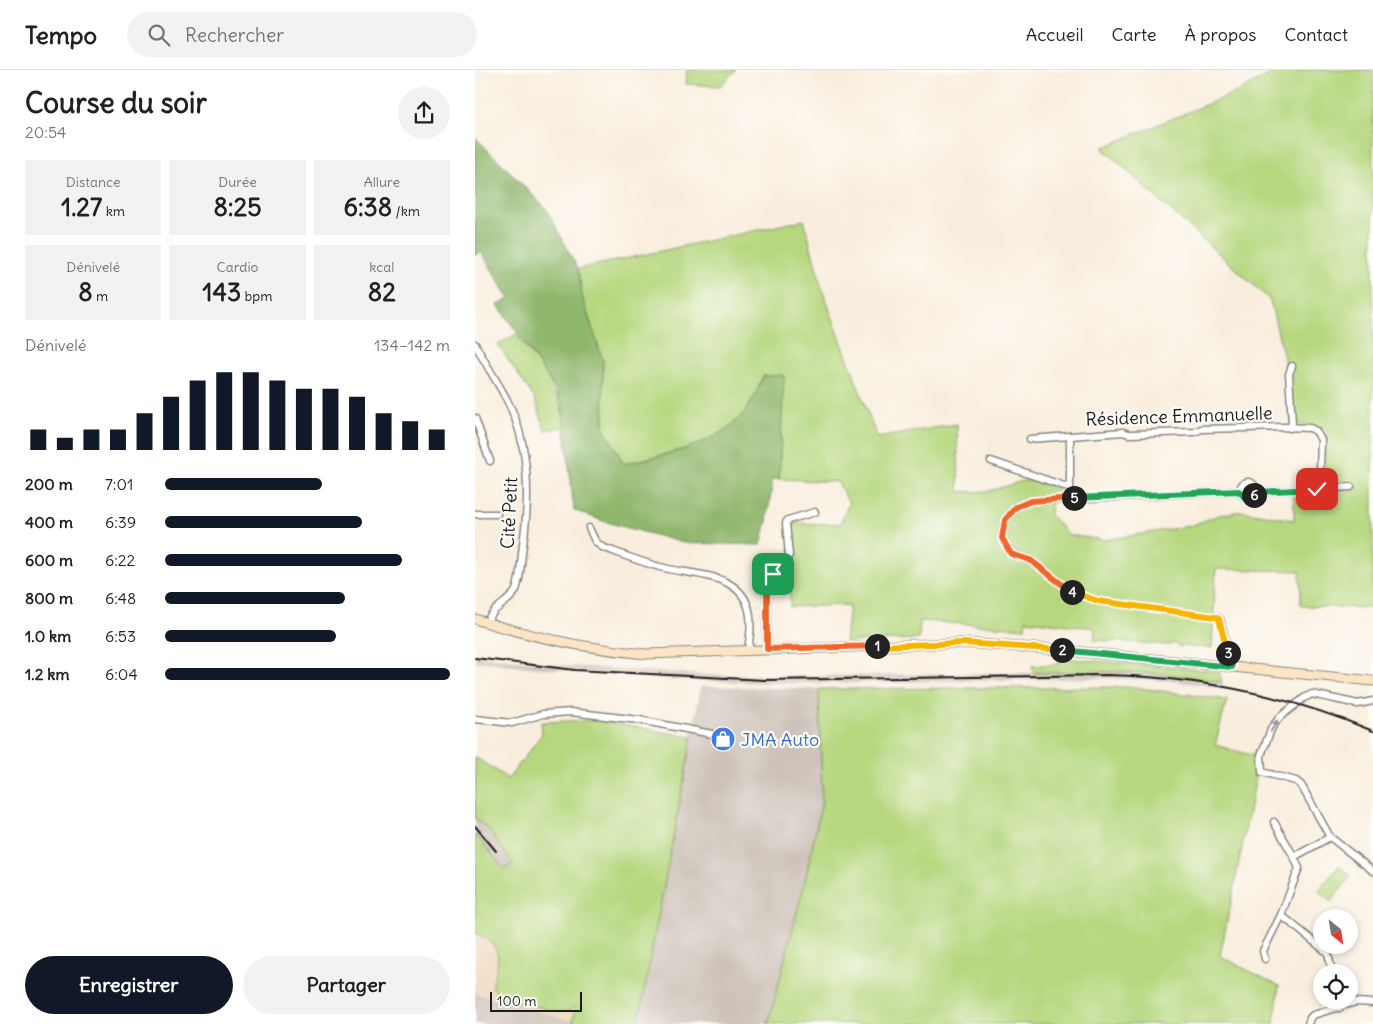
<!DOCTYPE html>
<html lang="fr">
<head>
<meta charset="utf-8">
<style>
	:root { --surface:#fff; --page:#f2f2f2; --text:#202124; --muted:#757577; --line:#e0e0e0; --accent:#111827 }
	body { margin:0; font-family:Delius,sans-serif; background:var(--page); color:var(--text); height:100vh; display:flex; flex-direction:column; font-size:19px; white-space:nowrap }
	* { box-sizing:border-box; margin:0 }
	p { font-size:16px; color:var(--muted) }
	.icon { flex:none; width:28px; height:28px; fill:none; stroke:currentColor; stroke-width:2; stroke-linecap:round; stroke-linejoin:round }
	.map { position:relative; flex:1; overflow:hidden }
	.panel { display:flex; flex-direction:column; background:var(--surface); width:475px }
	.panel>* { flex:none }
	.needle { width:32px; rotate:150deg }
	.buttons { position:absolute; left:838px; top:839px; display:grid; gap:10px }
	.buttons a { display:grid; place-items:center; width:45px; height:45px; border-radius:50%; background:var(--surface); box-shadow:0 2px 8px #0003; font-size:25px }
	.scale { position:absolute; left:15px; bottom:12px; width:92px; box-sizing:border-box; padding-left:5px; border:2px solid #1c1c1c; border-top:0; font-size:14px; line-height:18px; white-space:nowrap; color:#1c1c1c; -webkit-text-stroke:4px #fdfcf7; paint-order:stroke }
	.pin { position:absolute; display:grid; place-items:center; width:42px; height:42px; color:#fff; margin:-21px; border-radius:10px; box-shadow:0 2px 8px #0006 }
	.km { position:absolute; width:25px; height:25px; margin:-12px; border-radius:50%; background:#222; color:#fff; font-size:14px; line-height:25px; text-align:center }
	.round { display:grid; place-items:center; flex:none; width:52px; height:52px; border-radius:26px; background:var(--page) }
	.summary { display:flex; align-items:center; justify-content:space-between; height:85px; padding:0 25px }
	h1 { font-size:28px; font-weight:700; line-height:38px }
	.figures { display:grid; grid-template-columns:repeat(3,1fr); gap:8px; height:85px; padding:5px 25px }
	.figures div { display:grid; align-content:center; border-radius:0px; background:var(--page); text-align:center }
	.figures b { font-size:25px; font-weight:700 }
	.figures small { font-size:14px; font-weight:400 }
	.figures p { font-size:14px }
	.chart { height:140px; padding:10px 25px }
	.chart p { display:flex; justify-content:space-between }
	.chart svg { width:100%; height:90px; margin-top:5px; stroke:var(--accent); stroke-width:6 }
	.button { display:flex; gap:10px; margin-top:auto; padding:10px 25px }
	.button a { flex:1; height:58px; border-radius:30px; background:var(--accent); color:#fff; font-size:20px; font-weight:700; line-height:58px; text-align:center }
	.button a+a { background:var(--page); color:var(--text) }
	ul { padding:0 25px; list-style:none; font-size:16px }
	li { display:grid; grid-template-columns:80px 60px 1fr; align-items:center; height:38px }
	li i { height:12px; border-radius:6px; background:var(--accent) }
	header { display:flex; align-items:center; gap:30px; box-sizing:border-box; height:70px; padding:0 25px; background:var(--surface); border-bottom:1px solid var(--line) }
	header strong { font-size:24px }
	nav { display:flex; gap:28px; margin-inline-start:auto; font-size:18px }
	.search { width:350px; height:45px; background:var(--page); display:flex; align-items:center; gap:12px; box-sizing:border-box; padding:0 18px; border-radius:28px; color:var(--muted); font-size:19px }
	main { display:flex; flex:1; min-height:0 }
	.map>svg:first-child { display:block }
	.built { fill:#efd6bb }
	.industrial { fill:#cdc2b9 }
	.green { fill:#b6d77e; stroke:#697a4d }
	.forest { fill:#90b86d; stroke:#566a44 }
	.lines { fill:none; stroke-linecap:round; stroke-linejoin:round }
	.street-casing { stroke:#8a857d; stroke-width:9 }
	.secondary-casing { stroke:#8a857d; stroke-width:11 }
	.street { stroke:#fff; stroke-width:6 }
	.secondary { stroke:#fce5c4; stroke-width:9 }
	.rail { stroke:#1c1c1c; stroke-width:2 }
	.oneway { fill:#999 }
	.split-1-casing { stroke:#fff; stroke-width:10 }
	.split-2-casing { stroke:#fff; stroke-width:10 }
	.split-3-casing { stroke:#fff; stroke-width:10 }
	.split-4-casing { stroke:#fff; stroke-width:10 }
	.split-5-casing { stroke:#fff; stroke-width:10 }
	.split-6-casing { stroke:#fff; stroke-width:10 }
	.split-7-casing { stroke:#fff; stroke-width:10 }
	.split-1 { stroke:#f0652b; stroke-width:6 }
	.split-2 { stroke:#f5b400; stroke-width:6 }
	.split-3 { stroke:#22a559; stroke-width:6 }
	.split-4 { stroke:#f5b400; stroke-width:6 }
	.split-5 { stroke:#f0652b; stroke-width:6 }
	.split-6 { stroke:#22a559; stroke-width:6 }
	.split-7 { stroke:#22a559; stroke-width:6 }
	.labels { text-anchor:middle; dominant-baseline:central; stroke-width:4.5; stroke-linejoin:round; paint-order:stroke }
	.street-label { font-size:18px; fill:#1c1c1c; stroke:#fdfcf7 }
	.shop-label { font-size:18px; fill:#366cbe; stroke:#fdfcf7; text-anchor:start }
</style>
</head>
<body>
<header>
<strong>Tempo</strong>
<div class="search"><svg class="icon" aria-label="search" viewBox="0 0 24 24"><circle cx="10" cy="10" r="6"/><path d="M15 15l6 6"/></svg>Rechercher</div>
<nav><a>Accueil</a><a>Carte</a><a>À propos</a><a>Contact</a></nav>
</header>
<main>
<section class="panel">
<div class="summary"><div><h1>Course du soir</h1><p>20:54</p></div><a class="round"><svg class="icon" aria-label="share" viewBox="0 0 24 24"><path d="M12 15V3M7 8l5-5 5 5M5 13v7h14v-7"/></svg></a></div>
<div class="figures">
<div><p>Distance</p><b>1.27<small> km</small></b></div>
<div><p>Durée</p><b>8:25</b></div>
<div><p>Allure</p><b>6:38<small> /km</small></b></div>
</div>
<div class="figures">
<div><p>Dénivelé</p><b>8<small> m</small></b></div>
<div><p>Cardio</p><b>143<small> bpm</small></b></div>
<div><p>kcal</p><b>82</b></div>
</div>
<div class="chart"><p><span>Dénivelé</span>134–142 m</p>
<svg viewBox="0 0 160 44" preserveAspectRatio="none"><path d="M5 44V34M15 44V38M25 44V34M35 44V34M45 44V26M55 44V18M65 44V10M75 44V6M85 44V6M95 44V10M105 44V14M115 44V14M125 44V18M135 44V26M145 44V30M155 44V34"/></svg>
</div>
<ul>
<li><b>200 m</b>7:01<i style="width:55%"></i></li>
<li><b>400 m</b>6:39<i style="width:69%"></i></li>
<li><b>600 m</b>6:22<i style="width:83%"></i></li>
<li><b>800 m</b>6:48<i style="width:63%"></i></li>
<li><b>1.0 km</b>6:53<i style="width:60%"></i></li>
<li><b>1.2 km</b>6:04<i style="width:100%"></i></li>
</ul>
<div class="button"><a>Enregistrer</a><a>Partager</a></div>
</section>
<div class="map">
<svg width="898" height="954" viewBox="0 0 898 954">
	<rect width="100%" height="100%" fill="#fdfcf7"/>
	<filter id="ink" filterUnits="userSpaceOnUse"><feTurbulence type="fractalNoise" baseFrequency=".02" numOctaves="2"/><feDisplacementMap in="SourceGraphic" scale="10" xChannelSelector="R" yChannelSelector="G"/><feConvolveMatrix kernelMatrix="1 2 1 2 8 2 1 2 1" color-interpolation-filters="sRGB"/></filter>
	<filter id="wash" filterUnits="userSpaceOnUse"><feTurbulence type="fractalNoise" baseFrequency=".0096" numOctaves="4" result="noise"/><feDisplacementMap in="SourceGraphic" scale="20" xChannelSelector="R" yChannelSelector="G"/><feGaussianBlur stdDeviation="1.12" result="paint"/><feColorMatrix in="noise" values="0 0 0 0 0 0 0 0 0 0 0 0 0 0 0 0 0 1.4 0 .05"/><feComposite in="paint" operator="in"/></filter>
	<g filter="url(#wash)">
		<rect width="100%" height="100%" fill="#f9eede"/>
		<path class="built" d="M 0,805 L 101,934 L 98,952 L 0,923 Z"/>
		<g class="industrial">
			<path d="M 0,585 L 83,595 L 234,605 L 342,606 L 647,601 L 725,608 L 747,612 L 748,618 L 699,611 L 634,608 L 381,613 L 291,613 L 203,610 L 61,598 L 0,591 Z"/>
			<path d="M 226,616 L 344,619 L 347,732 L 329,815 L 293,954 L 163,954 Z"/>
			<path d="M 0,748 L 13,759 L 38,794 L 29,800 L 0,764 Z"/>
			<path d="M 0,923 L 107,954 L 0,954 Z"/>
		</g>
		<g class="green">
			<path d="M 212,0 L 261,0 L 245,16 L 211,14 Z"/>
			<path d="M 803,0 L 898,0 L 898,538 L 826,536 L 825,501 L 741,499 L 737,578 L 703,576 L 699,573 L 695,575 L 619,570 L 620,558 L 551,550 L 550,558 L 445,551 L 444,569 L 370,572 L 374,535 L 315,537 C 314,508 317,482 314,453 L 365,454 L 374,433 L 363,412 L 304,409 L 309,306 L 288,306 C 284,315 281,326 275,334 C 249,377 193,382 149,394 L 129,359 L 128,291 L 108,230 L 103,199 L 329,150 L 347,219 L 402,368 L 482,354 L 484,422 L 514,421 L 551,410 L 584,417 L 588,421 L 587,425 L 576,426 L 575,445 L 594,465 L 629,470 L 715,456 L 744,445 L 766,441 L 819,450 L 819,423 L 847,424 L 852,359 L 817,353 L 809,289 L 795,230 L 627,78 L 764,21 Z"/>
			<path d="M 41,264 C 64,296 85,316 90,357 L 70,360 L 60,329 L 23,275 Z"/>
			<path d="M 584,588 L 744,601 L 747,612 C 685,600 621,601 558,603 L 557,596 L 583,594 Z"/>
			<path d="M 658,617 L 752,630 L 740,675 L 780,686 L 780,712 L 745,886 L 804,916 L 799,954 L 293,954 L 329,815 L 347,732 L 344,619 Z"/>
			<path d="M 120,650 L 217,667 L 163,954 L 107,954 L 98,952 L 101,935 L 96,940 L 86,942 L 25,928 L 17,916 C 25,886 29,878 0,862 L 0,764 L 29,799 L 38,794 L 13,759 L 0,748 L 0,687 L 33,709 L 67,664 L 66,652 Z"/>
			<path d="M 864,796 L 876,806 L 856,832 L 843,821 Z"/>
		</g>
		<path class="forest" d="M 0,67 L 71,138 L 103,199 L 108,230 L 128,291 L 129,359 L 149,394 C 192,384 251,374 275,334 C 281,326 284,315 288,306 L 309,305 L 304,409 L 298,409 L 292,451 L 286,475 L 209,473 L 128,451 L 99,440 L 87,335 L 81,319 L 23,235 L 35,229 L 6,182 L 0,185 Z"/>
	</g>
	<g filter="url(#ink)">
		<g class="lines">
			<defs>
				<g id="street">
					<path d="M 0,274 C 10,293 22,311 32,330 C 55,374 55,427 48,475 C 46,489 46,507 41,520 C 35,533 19,535 11,553"/>
					<path d="M 0,348 L 15,391"/>
					<path d="M 815,358 L 817,353 L 814,304 L 817,296"/>
					<path d="M 555,369 L 595,366"/>
					<path d="M 516,391 L 595,418 L 598,428"/>
					<circle cx="773" cy="420" r="8"/>
					<path d="M 595,418 L 595,366 L 648,362 L 654,364 L 720,362 L 726,359 L 810,357 L 835,358 L 841,361 L 846,370 L 845,400 L 842,419 L 781,422"/>
					<path d="M 842,419 L 876,417"/>
					<path d="M 0,444 L 22,444"/>
					<path d="M 114,458 L 120,471 L 127,477 C 146,484 165,492 185,497 C 217,506 270,501 275,546 C 277,557 274,570 273,581"/>
					<path d="M 292,579 L 292,520 L 297,504 L 310,493 L 314,485 L 311,453 L 313,450 L 340,442"/>
					<path d="M 757,597 L 745,549 L 741,547 L 623,531 L 600,524 L 555,490 L 536,483 L 527,468 L 530,450 L 541,437 L 555,431 L 764,421"/>
					<path d="M 898,631 L 883,634 L 837,624 L 829,628 L 805,647 L 797,657 L 786,685 L 787,702 L 821,711 L 826,715 L 855,767 L 898,801"/>
					<path d="M 0,649 L 37,653 L 68,644 L 96,642 L 164,650 L 237,664"/>
					<path d="M 799,752 L 819,787"/>
					<path d="M 806,845 L 853,883 L 857,902"/>
					<path d="M 790,889 L 788,881 L 806,845 L 824,798 L 819,787 L 855,767"/>
					<path d="M 863,930 L 864,938"/>
					<path d="M 833,954 L 835,948 L 838,945 L 881,932 L 898,933"/>
				</g>
				<path id="secondary" d="M 0,549 C 56,567 113,579 171,584 L 488,573 L 586,580 L 898,611"/>
			</defs>
			<use href="#street" class="street-casing"/>
			<use href="#secondary" class="secondary-casing"/>
			<use href="#street" class="street"/>
			<use href="#secondary" class="secondary"/>
			<g class="rail">
				<path d="M 0,588 L 100,600 L 289,610 L 631,605 C 725,607 812,625 898,661"/>
				<path d="M 0,756 L 21,781"/>
			</g>
		</g>
		<defs><path id="oneway-solid" d="M-6-.8H1V-3.2L6.5 0L1 3.2V.8H-6Z" transform="scale(1.25)"/></defs>
		<use class="oneway" href="#oneway-solid" transform="translate(799 656) rotate(-59)"/>
	</g>
	<g class="lines" filter="url(#ink)">
		<defs>
			<path id="split-1" d="M 298,504 L 292,520 L 292,579 L 402,576"/>
			<path id="split-2" d="M 402,576 L 488,573 L 587,580"/>
			<path id="split-3" d="M 587,580 L 757,597 L 753,583"/>
			<path id="split-4" d="M 597,522 L 623,531 L 741,547 L 744,549 L 753,583"/>
			<path id="split-5" d="M 597,522 L 555,490 L 536,484 L 527,468 L 530,450 L 541,437 L 556,431 L 599,428"/>
			<path id="split-6" d="M 599,428 L 764,421 L 770,428 L 779,425"/>
			<path id="split-7" d="M 779,425 L 781,422 L 842,419"/>
		</defs>
		<use href="#split-1" class="split-1-casing"/>
		<use href="#split-2" class="split-2-casing"/>
		<use href="#split-3" class="split-3-casing"/>
		<use href="#split-4" class="split-4-casing"/>
		<use href="#split-5" class="split-5-casing"/>
		<use href="#split-6" class="split-6-casing"/>
		<use href="#split-7" class="split-7-casing"/>
		<use href="#split-1" class="split-1"/>
		<use href="#split-2" class="split-2"/>
		<use href="#split-3" class="split-3"/>
		<use href="#split-4" class="split-4"/>
		<use href="#split-5" class="split-5"/>
		<use href="#split-6" class="split-6"/>
		<use href="#split-7" class="split-7"/>
	</g>
	<defs>
		<symbol id="shop-disc" viewBox="-11 -11 22 22"><circle r="9.5" fill="#3f7fe0" stroke="#fdfcf7"/><path d="M-5-2.5h2.3a2.7 3.5 0 0 1 5.4 0H5L5.5 6h-11ZM-1.5-2.5h3a1.5 2.3 0 0 0-3 0Z" fill="#fff"/></symbol>
	</defs>
	<g fill-rule="evenodd">
		<use href="#shop-disc" x="234" y="655" width="28" height="28"/>
	</g>
	<g class="labels">
		<g class="street-label">
			<text transform="translate(704 346) rotate(-2)">Résidence Emmanuelle</text>
			<text transform="translate(34 443) rotate(-87)">Cité Petit</text>
		</g>
		<g class="shop-label">
			<text x="266" y="669">JMA Auto</text>
		</g>
	</g>
</svg>
<div class="buttons">
<a><svg class="needle" viewBox="-14 -14 28 28"><path d="M0-13l5 13h-10z" fill="#e53935"/><path d="M0 13l5-13h-10z" fill="#757577"/></svg></a>
<a><svg class="icon" aria-label="locate" viewBox="0 0 24 24"><circle cx="12" cy="12" r="6"/><path d="M12 2v4M12 18v4M2 12h4M18 12h4"/></svg></a>
</div>
<div class="scale">100 m</div>
<div class="pin" style="left:298px;top:504px;background:#1e9e55"><svg class="icon" aria-label="arrive" viewBox="0 0 24 24"><path d="M6 21V4h12l-3 4 3 4H6"/></svg></div>
<div class="pin" style="left:842px;top:419px;background:#d93025"><svg class="icon" aria-label="check" viewBox="0 0 24 24"><path d="M5 12l5 5 9-10"/></svg></div>
<b class="km" style="left:402px;top:576px">1</b>
<b class="km" style="left:587px;top:580px">2</b>
<b class="km" style="left:753px;top:583px">3</b>
<b class="km" style="left:597px;top:522px">4</b>
<b class="km" style="left:599px;top:428px">5</b>
<b class="km" style="left:779px;top:425px">6</b>
</div>
</main>
</body>
</html>
